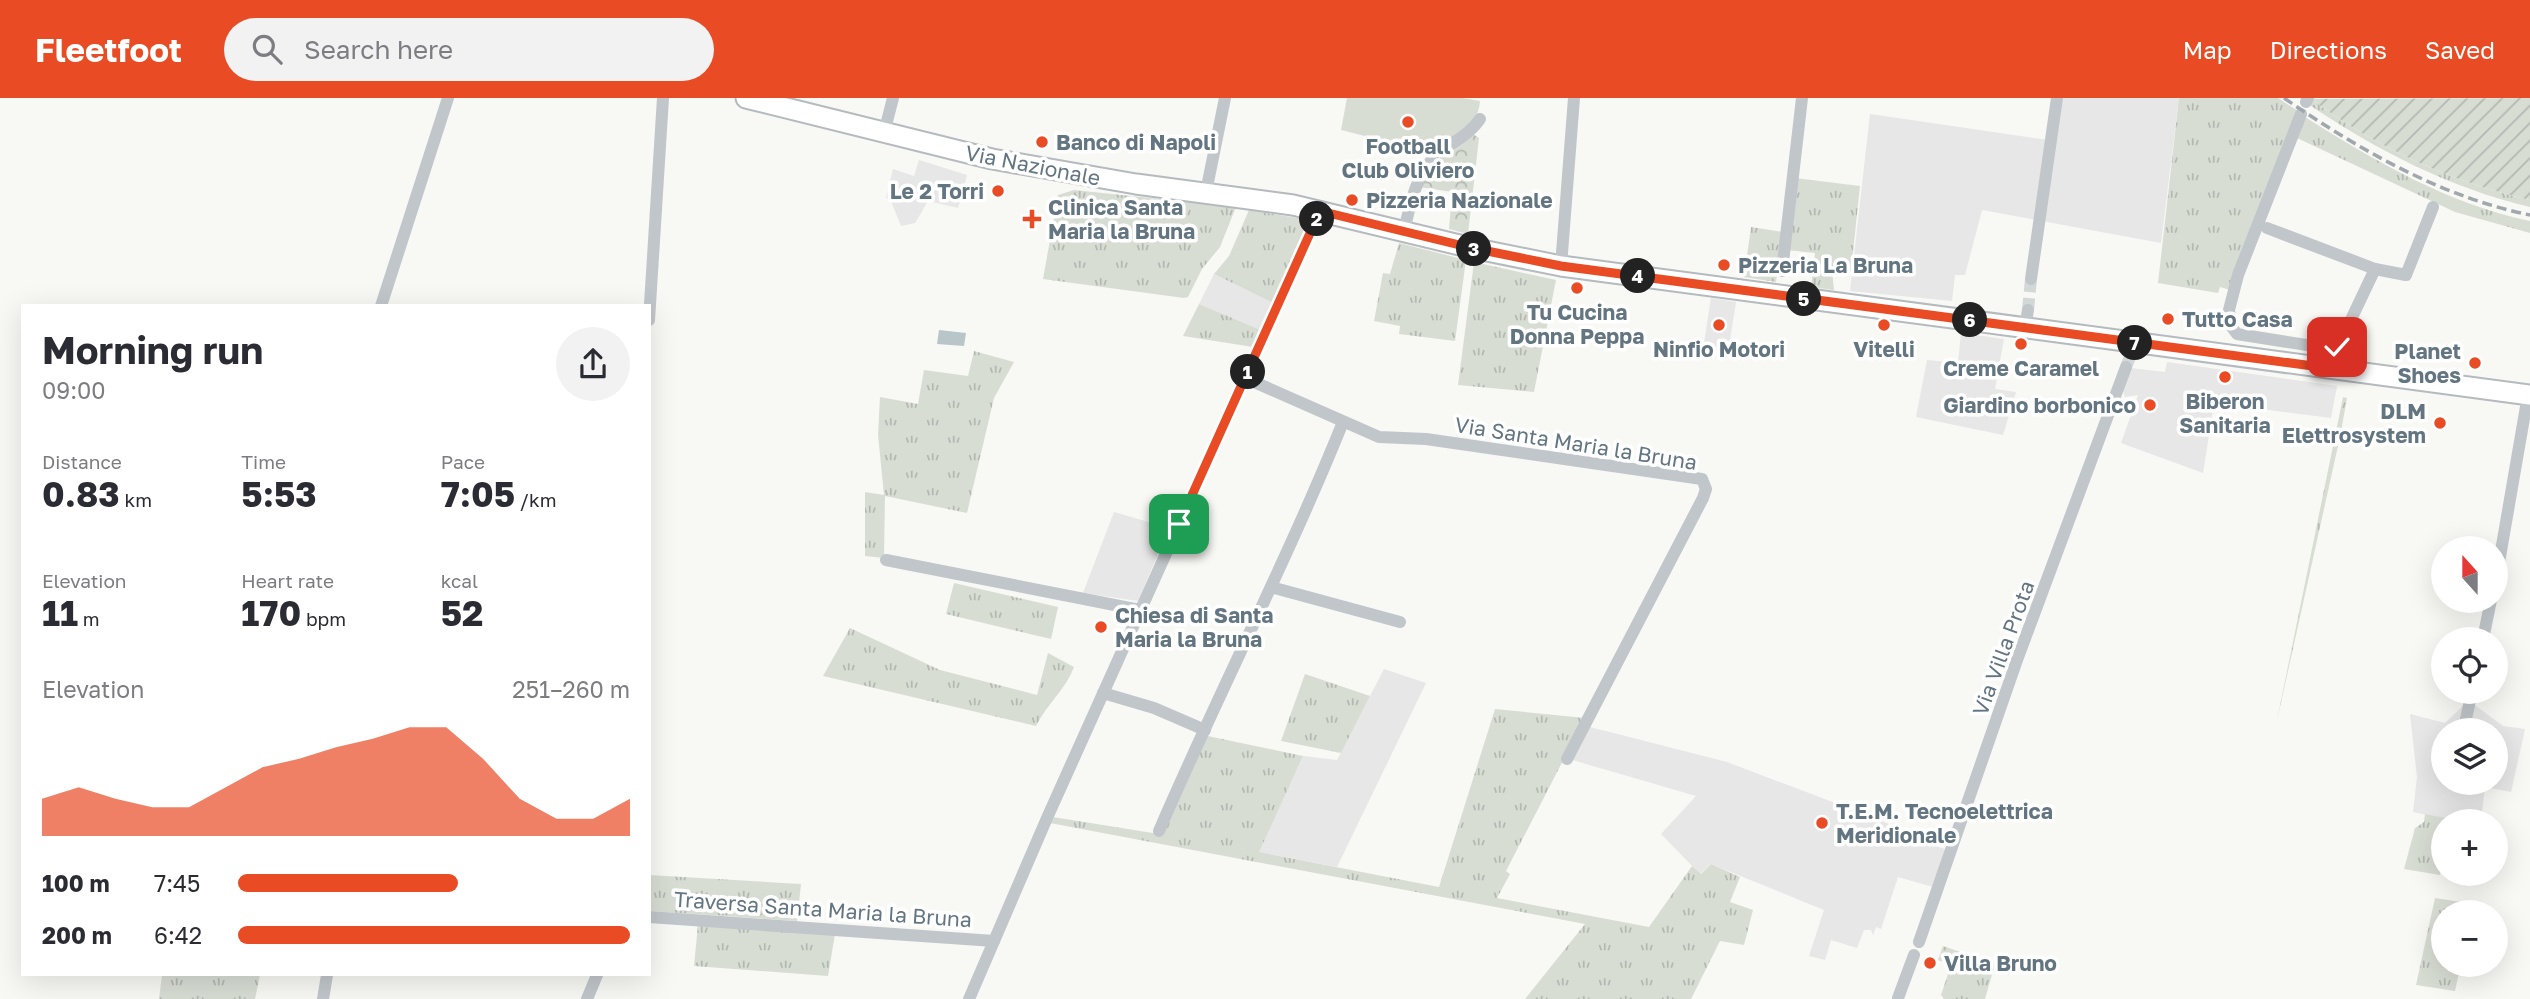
<!DOCTYPE html>
<html lang="en">
<head>
<meta charset="utf-8">
<style>
	:root { --surface:#fff; --page:#f2f2f3; --text:#2b2b33; --muted:#7c7c81; --accent:#e94b24 }
	body { margin:0; font-family:"Golos Text",sans-serif; background:var(--page); color:var(--text); height:100vh; display:flex; flex-direction:column; font-size:26px; white-space:nowrap }
	* { box-sizing:border-box; margin:0 }
	p { font-size:23px; color:var(--muted) }
	.icon { flex:none; width:38px; height:38px; fill:none; stroke:currentColor; stroke-width:2; stroke-linecap:round; stroke-linejoin:round }
	.map { position:relative; flex:1; overflow:hidden }
	.sheet { position:absolute; left:21px; top:206px; width:630px; height:672px; display:flex; flex-direction:column; background:var(--surface); border-radius:0px; box-shadow:0 7px 28px #0002 }
	.sheet>* { flex:none }
	.needle { width:46px; rotate:339deg }
	.tools { position:absolute; left:2431px; top:438px; display:grid; gap:14px }
	.tools a { display:grid; place-items:center; width:77px; height:77px; border-radius:50%; background:var(--surface); box-shadow:0 7px 28px #0002; font-size:35px }
	.pin { position:absolute; display:grid; place-items:center; width:60px; height:60px; color:#fff; margin:-30px; border-radius:14px; box-shadow:0 4px 10px #0006 }
	.km { position:absolute; width:35px; height:35px; margin:-18px; border-radius:50%; background:#222; color:#fff; font-size:19px; line-height:35px; text-align:center }
	.round { display:grid; place-items:center; flex:none; width:74px; height:74px; border-radius:37px; background:var(--page) }
	.summary { display:flex; align-items:center; justify-content:space-between; height:119px; padding:0 21px }
	h1 { font-size:38px; font-weight:700; line-height:52px }
	.metrics { display:grid; grid-template-columns:repeat(3,1fr); gap:10px; height:119px; padding:7px 21px }
	.metrics div { display:grid; align-content:center }
	.metrics b { font-size:35px; font-weight:700 }
	.metrics small { font-size:19px; font-weight:400 }
	.metrics p { font-size:19px }
	.chart { height:196px; padding:14px 21px }
	.chart p { display:flex; justify-content:space-between }
	.chart svg { width:100%; height:126px; margin-top:7px; fill:var(--accent); opacity:.7 }
	ul { padding:0 21px; list-style:none; font-size:23px }
	li { display:grid; grid-template-columns:112px 84px 1fr; align-items:center; height:52px }
	li i { height:18px; border-radius:9px; background:var(--accent) }
	header { display:flex; align-items:center; gap:42px; box-sizing:border-box; height:98px; padding:0 35px; background:var(--accent); color:#fff }
	header strong { font-size:33px }
	nav { display:flex; gap:38px; margin-inline-start:auto; font-size:24px }
	.search { width:490px; height:63px; background:var(--page); display:flex; align-items:center; gap:18px; box-sizing:border-box; padding:0 24px; border-radius:38px; color:var(--muted); font-size:26px }
	.map>svg:first-child { display:block }
	.built { fill:#e6e7e6; fill-rule:evenodd }
	.grass { fill:url(#grass-tufts) }
	.forest { fill:url(#forest-crowns) }
	.garden { fill:url(#garden-furrows) }
	.pitch { fill:#d8ddd4 }
	.water { fill:#b8c5c9 }
	.lines { fill:none; stroke-linecap:round; stroke-linejoin:round }
	.street-tunnel { stroke:#d2d7d8; stroke-width:12; stroke-dasharray:12 6; stroke-linecap:butt }
	.primary-casing { stroke:#b4babe; stroke-width:23 }
	.street { stroke:#c1c6ca; stroke-width:12 }
	.primary { stroke:#fff; stroke-width:19 }
	.rail { stroke:#a0a8ae; stroke-width:3.5; stroke-dasharray:10 5; stroke-linecap:butt }
	.route-casing { stroke:#fff; stroke-width:14 }
	.route { stroke:#e94b24; stroke-width:9 }
	.poi-dot { fill:#e94b24; stroke:#fff; stroke-width:2.5 }
	.labels { text-anchor:middle; dominant-baseline:central; stroke-width:7; stroke-linejoin:round; paint-order:stroke }
	.poi-label { font-size:21px; font-weight:bold; fill:#627581; stroke:#fff; text-anchor:start }
	.street-label { font-size:21px; fill:#627581; stroke:#fff }
</style>
</head>
<body>
<header>
<strong>Fleetfoot</strong>
<div class="search"><svg class="icon" aria-label="search" viewBox="0 0 24 24"><circle cx="10" cy="10" r="6"/><path d="M15 15l6 6"/></svg>Search here</div>
<nav><a>Map</a><a>Directions</a><a>Saved</a></nav>
</header>
<div class="map">
<svg width="2530" height="901" viewBox="0 0 2530 901">
	<defs>
		<pattern id="grass-tufts" width="24" height="20" patternUnits="userSpaceOnUse" patternTransform="scale(1.75)"><rect width="24" height="20" fill="#d8ddd4"/><path d="M3 7l-1-3M5 7V3M7 7l1-3M15 17l-1-3M17 17v-4M19 17l1-3" fill="none" stroke="#b3b8b1"/></pattern>
		<pattern id="forest-crowns" width="20" height="18" patternUnits="userSpaceOnUse" patternTransform="scale(1.75)"><rect width="20" height="18" fill="#d8ddd4"/><path d="M2 6a3 3 0 1 1 6 0M12 15a3 3 0 1 1 6 0" fill="none" stroke="#b3b8b1"/></pattern>
		<pattern id="garden-furrows" width="10" height="10" patternUnits="userSpaceOnUse" patternTransform="scale(1.75)"><rect width="10" height="10" fill="#d8ddd4"/><path d="M-1 1l2-2M0 10L10 0M9 11l2-2" fill="none" stroke="#b3b8b1"/></pattern>
	</defs>
	<rect width="100%" height="100%" fill="#f8f8f5"/>
	<g class="built">
		<path d="M 2061,0 L 2179,0 L 2161,145 L 2042,123 Z"/>
		<path d="M 1870,16 L 2048,42 L 2037,122 L 1982,112 L 1965,177 L 1955,177 L 1952,203 L 1850,193 Z"/>
		<path d="M 919,62 L 967,77 L 958,110 L 928,103 L 915,125 L 901,128 L 891,103 L 886,100 L 893,71 L 914,78 Z"/>
		<path d="M 1214,176 L 1273,205 L 1261,232 L 1199,206 Z"/>
		<path d="M 1711,200 L 1736,204 L 1728,255 L 1703,251 Z"/>
		<path d="M 1961,235 L 2004,241 L 1995,291 L 2016,294 L 2003,337 L 1916,319 L 1927,262 L 1958,265 Z"/>
		<path d="M 2167,264 L 2337,288 L 2331,320 L 2214,305 L 2203,375 L 2121,345 L 2138,297 L 2125,299 L 2123,293 L 2130,270 L 2165,274 Z"/>
		<path d="M 1114,414 L 1169,430 L 1138,503 L 1083,495 Z"/>
		<path d="M 1384,571 L 1426,585 L 1337,769 L 1258,754 L 1303,658 L 1337,662 Z"/>
		<path d="M 2466,605 L 2476,608 L 2503,628 L 2525,631 L 2511,694 L 2485,689 L 2481,723 L 2457,723 L 2413,714 L 2417,679 L 2410,616 L 2445,625 ZM 2443,632 L 2496,632 L 2496,684 L 2443,684 Z"/>
		<path d="M 1586,628 L 1727,664 L 1885,724 L 1889,726 L 1888,730 L 1947,752 L 1933,789 L 1898,779 L 1881,831 L 1876,829 L 1873,837 L 1871,832 L 1864,832 L 1857,850 L 1831,842 L 1825,862 L 1809,858 L 1824,812 L 1711,766 L 1700,776 L 1661,736 L 1696,698 L 1569,661 Z"/>
	</g>
	<g class="grass">
		<path d="M 2179,0 L 2278,0 L 2298,13 L 2230,192 L 2220,189 L 2218,195 L 2158,185 Z"/>
		<path d="M 2311,1 C 2377,50 2451,84 2530,102 L 2530,109 C 2450,90 2376,52 2308,6 Z"/>
		<path d="M 2305,19 C 2375,63 2448,106 2530,123 L 2530,135 L 2455,114 L 2297,40 Z"/>
		<path d="M 1795,80 L 1860,88 L 1851,173 L 1832,172 L 1834,192 L 1811,189 L 1815,155 L 1787,152 Z"/>
		<path d="M 1074,92 L 1236,109 L 1220,149 L 1202,171 L 1188,199 L 1184,200 L 1043,181 L 1058,97 Z"/>
		<path d="M 1249,112 L 1310,122 L 1273,205 L 1214,176 L 1229,158 Z"/>
		<path d="M 1751,129 L 1783,134 L 1776,184 L 1744,179 Z"/>
		<path d="M 1399,145 L 1466,162 L 1455,243 L 1399,236 L 1400,228 L 1374,223 L 1383,175 L 1390,176 Z"/>
		<path d="M 1474,164 L 1556,182 L 1534,294 L 1458,287 Z"/>
		<path d="M 1199,206 L 1261,232 L 1253,249 L 1183,238 Z"/>
		<path d="M 974,253 L 1014,264 L 994,300 L 967,415 L 885,398 L 884,460 L 865,458 L 865,394 L 884,397 L 878,337 L 880,299 L 918,306 L 924,272 L 968,278 Z"/>
		<path d="M 2343,299 L 2347,300 L 2340,339 L 2276,627 Z"/>
		<path d="M 954,485 L 1058,509 L 1051,541 L 946,516 Z"/>
		<path d="M 850,530 L 940,572 L 1037,597 L 1048,555 L 1074,569 C 1066,591 1047,606 1036,628 L 823,578 Z"/>
		<path d="M 1305,576 L 1370,598 L 1341,655 L 1281,643 Z"/>
		<path d="M 1495,611 L 1585,620 L 1506,773 L 1510,776 L 1497,800 L 1649,829 L 1692,768 L 1701,776 L 1711,766 L 1740,779 L 1730,804 L 1753,812 L 1744,847 L 1720,843 L 1691,901 L 1525,901 L 1585,826 L 1050,725 L 1053,719 L 1159,736 L 1203,637 L 1303,658 L 1259,754 L 1439,789 Z"/>
		<path d="M 2425,716 L 2450,721 L 2443,723 L 2440,777 L 2404,771 L 2415,730 L 2424,724 Z"/>
		<path d="M 649,777 L 801,786 L 797,823 L 649,813 Z"/>
		<path d="M 2435,800 L 2474,806 L 2472,814 L 2443,814 L 2443,866 L 2461,866 L 2455,893 L 2416,887 Z"/>
		<path d="M 698,826 L 835,836 L 828,878 L 694,868 Z"/>
		<path d="M 1943,848 L 1995,866 L 1985,901 L 1944,901 L 1941,897 L 1951,867 L 1938,862 Z"/>
		<path d="M 162,877 L 260,877 L 255,901 L 159,901 Z"/>
	</g>
	<path class="forest" d="M 1473,36 L 1479,40 L 1468,136 L 1449,131 L 1452,94 L 1419,89 L 1442,58 Z"/>
	<path class="garden" d="M 2530,0 L 2530,102 C 2451,84 2377,50 2311,1 Z"/>
	<path class="pitch" d="M 1347,0 L 1463,0 L 1480,3 C 1478,31 1453,41 1432,55 L 1341,32 Z"/>
	<path class="water" d="M 939,232 L 966,235 L 964,248 L 937,246 Z"/>
	<g class="lines">
		<g class="street-tunnel">
			<path d="M 2028,212 L 2031,181"/>
			<path d="M 2126,269 L 2130,259"/>
		</g>
		<defs>
			<path id="primary" d="M 746,0 L 992,61 L 1136,86 L 1293,107 L 1472,150 L 1561,168 L 2530,297"/>
		</defs>
		<use href="#primary" class="primary-casing"/>
		<g class="street">
			<path d="M 2306,4 L 2308,0"/>
			<path d="M 2301,16 L 2238,177 L 2229,212 L 2231,228 L 2237,236 L 2319,249 L 2330,256 L 2328,270"/>
			<path d="M 884,35 L 893,0"/>
			<path d="M 1206,94 L 1225,0"/>
			<path d="M 2267,130 L 2375,171 L 2406,177 L 2433,109"/>
			<path d="M 1404,134 C 1410,105 1417,72 1441,53 C 1455,43 1470,36 1480,21"/>
			<path d="M 1561,168 L 1574,0"/>
			<path d="M 1782,173 L 1802,0"/>
			<path d="M 2031,181 L 2057,0"/>
			<path d="M 381,208 L 448,0"/>
			<path d="M 649,222 L 663,0"/>
			<path d="M 2025,230 L 2028,212"/>
			<path d="M 2330,256 L 2338,249 L 2375,171"/>
			<path d="M 1245,280 L 1379,339 L 1426,341 L 1702,381 L 1706,391 L 1703,400 L 1567,661"/>
			<path d="M 886,462 L 1140,512"/>
			<path d="M 2496,482 L 2528,297"/>
			<path d="M 1271,489 L 1400,524"/>
			<path d="M 2483,541 L 2491,502"/>
			<path d="M 1103,595 L 1154,610 L 1205,632"/>
			<path d="M 2466,621 L 2472,593"/>
			<path d="M 1159,733 C 1218,596 1287,463 1343,324"/>
			<path d="M 649,819 L 994,843"/>
			<path d="M 1919,844 L 2017,562 L 2126,269"/>
			<path d="M 1898,900 L 1914,857"/>
			<path d="M 323,901 L 327,877"/>
			<path d="M 587,901 L 597,877"/>
			<path d="M 969,901 L 1047,720 L 1320,113"/>
		</g>
		<use href="#primary" class="primary"/>
		<path class="rail" d="M 2284,0 C 2358,51 2441,99 2530,117"/>
	</g>
	<g class="lines">
		<defs>
			<path id="route" d="M 1179,426 L 1320,113 L 1472,150 L 1561,168 L 2328,270 L 2330,256 L 2337,249"/>
		</defs>
		<use href="#route" class="route-casing"/>
		<use href="#route" class="route"/>
	</g>
	<g class="poi-dot">
		<circle cx="1408" cy="24" r="7"/>
		<circle cx="1042" cy="44" r="7"/>
		<circle cx="998" cy="93" r="7"/>
		<circle cx="1352" cy="102" r="7"/>
		<path d="M1028.5 110.5h7v7h7v7h-7v7h-7v-7h-7v-7h7z"/>
		<circle cx="1724" cy="167" r="7"/>
		<circle cx="1577" cy="190" r="7"/>
		<circle cx="2168" cy="221" r="7"/>
		<circle cx="1719" cy="227" r="7"/>
		<circle cx="1884" cy="227" r="7"/>
		<circle cx="2021" cy="246" r="7"/>
		<circle cx="2475" cy="265" r="7"/>
		<circle cx="2225" cy="279" r="7"/>
		<circle cx="2150" cy="307" r="7"/>
		<circle cx="2440" cy="325" r="7"/>
		<circle cx="1101" cy="529" r="7"/>
		<circle cx="1822" cy="725" r="7"/>
		<circle cx="1930" cy="865" r="7"/>
	</g>
	<g class="labels">
		<g class="poi-label">
			<text x="1056" y="44">Banco di Napoli</text>
			<text x="1408" y="48" text-anchor="middle">Football<tspan x="1408" dy="24">Club Oliviero</tspan></text>
			<text x="984" y="93" text-anchor="end">Le 2 Torri</text>
			<text x="1366" y="102">Pizzeria Nazionale</text>
			<text x="1048" y="109">Clinica Santa<tspan x="1048" dy="24">Maria la Bruna</tspan></text>
			<text x="1738" y="167">Pizzeria La Bruna</text>
			<text x="1577" y="214" text-anchor="middle">Tu Cucina<tspan x="1577" dy="24">Donna Peppa</tspan></text>
			<text x="2182" y="221">Tutto Casa</text>
			<text x="1719" y="251" text-anchor="middle">Ninfio Motori</text>
			<text x="1884" y="251" text-anchor="middle">Vitelli</text>
			<text x="2461" y="253" text-anchor="end">Planet<tspan x="2461" dy="24">Shoes</tspan></text>
			<text x="2021" y="270" text-anchor="middle">Creme Caramel</text>
			<text x="2225" y="303" text-anchor="middle">Biberon<tspan x="2225" dy="24">Sanitaria</tspan></text>
			<text x="2136" y="307" text-anchor="end">Giardino borbonico</text>
			<text x="2426" y="313" text-anchor="end">DLM<tspan x="2426" dy="24">Elettrosystem</tspan></text>
			<text x="1115" y="517">Chiesa di Santa<tspan x="1115" dy="24">Maria la Bruna</tspan></text>
			<text x="1836" y="713">T.E.M. Tecnoelettrica<tspan x="1836" dy="24">Meridionale</tspan></text>
			<text x="1944" y="865">Villa Bruno</text>
		</g>
		<g class="street-label">
			<text transform="translate(1033 67) rotate(11)">Via Nazionale</text>
			<text transform="translate(1576 345) rotate(9)">Via Santa Maria la Bruna</text>
			<text transform="translate(2003 550) rotate(-70)">Via Villa Prota</text>
			<text transform="translate(823 811) rotate(4)">Traversa Santa Maria la Bruna</text>
		</g>
	</g>
</svg>
<div class="tools">
<a><svg class="needle" viewBox="-14 -14 28 28"><path d="M0-13l5 13h-10z" fill="#e53935"/><path d="M0 13l5-13h-10z" fill="#7c7c81"/></svg></a>
<a><svg class="icon" aria-label="locate" viewBox="0 0 24 24"><circle cx="12" cy="12" r="6"/><path d="M12 2v4M12 18v4M2 12h4M18 12h4"/></svg></a>
<a><svg class="icon" aria-label="layers" viewBox="0 0 24 24"><path d="M12 4l9 5-9 5-9-5zM3 14l9 5 9-5"/></svg></a>
<a>+</a>
<a>−</a>
</div>
<div class="pin" style="left:1179px;top:426px;background:#1e9e55"><svg class="icon" aria-label="arrive" viewBox="0 0 24 24"><path d="M6 21V4h12l-3 4 3 4H6"/></svg></div>
<div class="pin" style="left:2337px;top:249px;background:#d93025"><svg class="icon" aria-label="check" viewBox="0 0 24 24"><path d="M5 12l5 5 9-10"/></svg></div>
<b class="km" style="left:1248px;top:274px">1</b>
<b class="km" style="left:1317px;top:121px">2</b>
<b class="km" style="left:1474px;top:151px">3</b>
<b class="km" style="left:1638px;top:178px">4</b>
<b class="km" style="left:1804px;top:201px">5</b>
<b class="km" style="left:1970px;top:222px">6</b>
<b class="km" style="left:2135px;top:245px">7</b>
<section class="sheet">
<div class="summary"><div><h1>Morning run</h1><p>09:00</p></div><a class="round"><svg class="icon" aria-label="share" viewBox="0 0 24 24"><path d="M12 15V3M7 8l5-5 5 5M5 13v7h14v-7"/></svg></a></div>
<div class="metrics">
<div><p>Distance</p><b>0.83<small> km</small></b></div>
<div><p>Time</p><b>5:53</b></div>
<div><p>Pace</p><b>7:05<small> /km</small></b></div>
</div>
<div class="metrics">
<div><p>Elevation</p><b>11<small> m</small></b></div>
<div><p>Heart rate</p><b>170<small> bpm</small></b></div>
<div><p>kcal</p><b>52</b></div>
</div>
<div class="chart"><p><span>Elevation</span>251–260 m</p>
<svg viewBox="0 0 160 44" preserveAspectRatio="none"><path d="M0 44V31L10 27L20 31L30 34L40 34L50 27L60 20L70 17L80 13L90 10L100 6L110 6L120 17L130 31L140 38L150 38L160 31V44z"/></svg>
</div>
<ul>
<li><b>100 m</b>7:45<i style="width:56%"></i></li>
<li><b>200 m</b>6:42<i style="width:100%"></i></li>
</ul>
</section>
</div>
</body>
</html>
